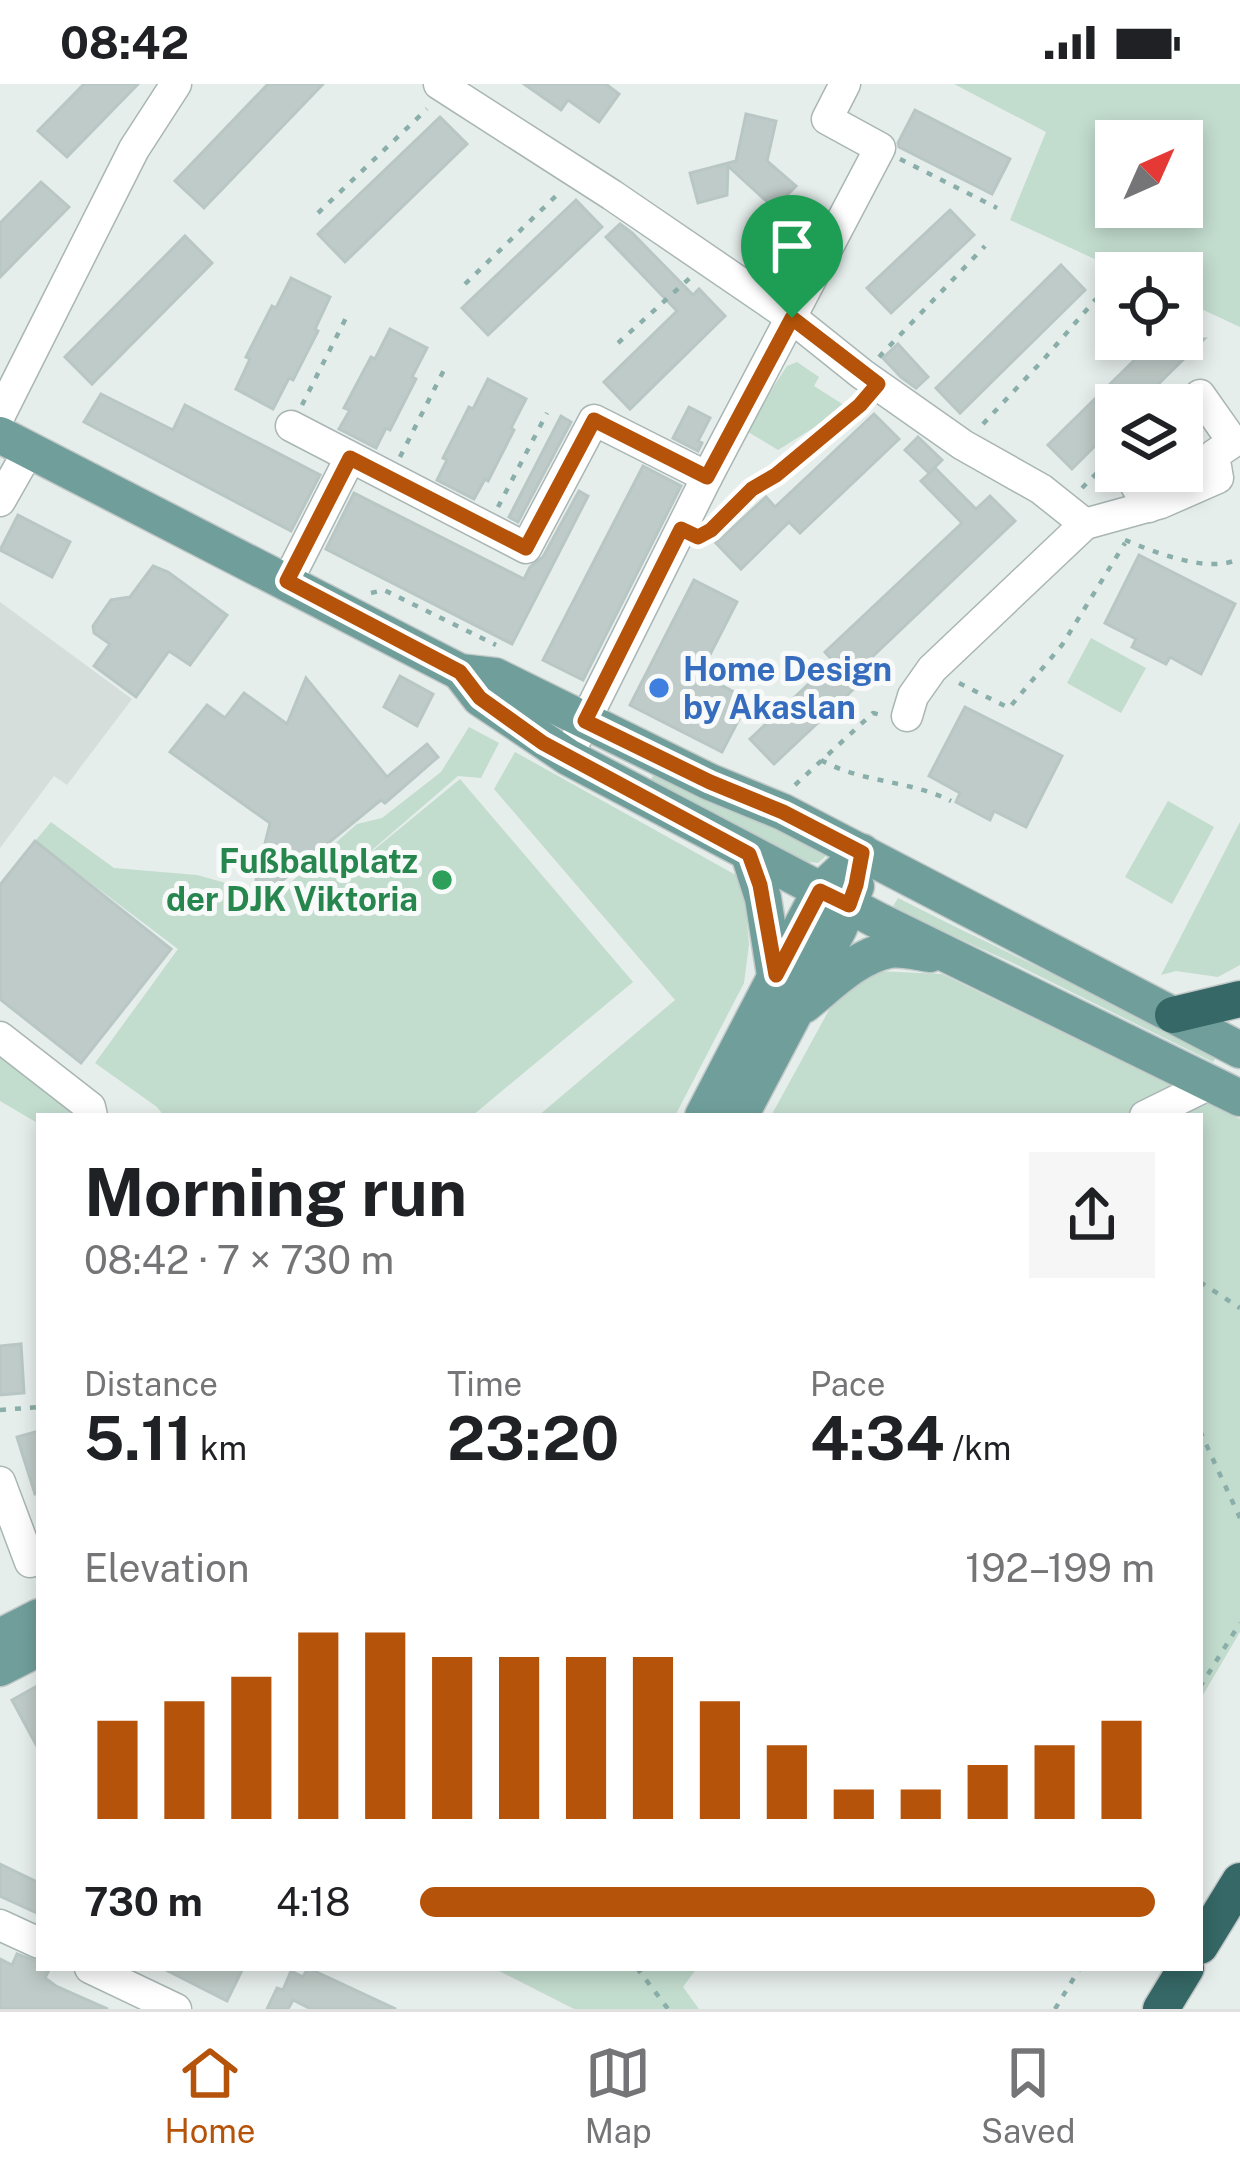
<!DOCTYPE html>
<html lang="en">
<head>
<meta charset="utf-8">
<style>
	:root { --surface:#fff; --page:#f6f6f6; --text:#202124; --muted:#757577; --line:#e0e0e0; --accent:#b45309 }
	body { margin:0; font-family:"Public Sans",sans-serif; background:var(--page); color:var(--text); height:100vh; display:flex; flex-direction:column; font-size:45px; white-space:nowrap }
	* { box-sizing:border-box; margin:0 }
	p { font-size:39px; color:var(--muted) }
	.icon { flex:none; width:66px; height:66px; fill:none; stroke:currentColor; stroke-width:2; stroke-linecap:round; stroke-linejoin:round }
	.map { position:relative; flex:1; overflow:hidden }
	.panel { position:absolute; left:36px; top:1029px; width:1167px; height:858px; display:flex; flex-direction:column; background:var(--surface); border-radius:0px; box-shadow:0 6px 18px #0003 }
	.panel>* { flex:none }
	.needle { width:78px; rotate:45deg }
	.controls { position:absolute; left:1095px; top:36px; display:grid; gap:24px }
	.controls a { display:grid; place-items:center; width:108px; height:108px; border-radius:0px; background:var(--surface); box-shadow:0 6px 18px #0003; font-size:60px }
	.pin { position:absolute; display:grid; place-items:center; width:102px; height:102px; color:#fff; margin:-123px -51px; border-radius:50% 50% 50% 0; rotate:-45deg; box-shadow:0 0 12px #0007 }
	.pin .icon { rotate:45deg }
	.round { display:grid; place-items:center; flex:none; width:126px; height:126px; border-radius:0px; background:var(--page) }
	.head { display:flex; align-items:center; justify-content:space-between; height:204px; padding:0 48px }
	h1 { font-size:66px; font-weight:700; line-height:90px }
	.metrics { display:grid; grid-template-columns:repeat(3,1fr); gap:18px; height:204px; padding:12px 48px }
	.metrics div { display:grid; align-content:center }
	.metrics b { font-size:60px; font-weight:700 }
	.metrics small { font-size:33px; font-weight:400 }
	.metrics p { font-size:33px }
	.chart { height:336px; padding:24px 48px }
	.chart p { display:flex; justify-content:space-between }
	.chart svg { width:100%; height:216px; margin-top:12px; stroke:var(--accent); stroke-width:6 }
	ul { padding:0 48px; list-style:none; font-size:39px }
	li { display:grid; grid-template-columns:192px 144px 1fr; align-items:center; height:90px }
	li i { height:30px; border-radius:15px; background:var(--accent) }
	.status { display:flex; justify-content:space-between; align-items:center; height:84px; padding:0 60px; background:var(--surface); direction:ltr }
	.status svg { height:33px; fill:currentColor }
	.dock { display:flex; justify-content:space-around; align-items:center; height:168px; border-top:3px solid var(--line); background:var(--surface); font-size:33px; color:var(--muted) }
	.dock a { display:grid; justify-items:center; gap:6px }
	.dock .current { color:var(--accent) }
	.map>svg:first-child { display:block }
	.built { fill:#d5dedb }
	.green { fill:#c2dcce; fill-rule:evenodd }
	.building { fill:#bfcbc8; stroke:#b9c7c4; stroke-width:3 }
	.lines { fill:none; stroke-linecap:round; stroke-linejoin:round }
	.minor-casing { stroke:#a9b6b4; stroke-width:33 }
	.major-casing { stroke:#c3c9c8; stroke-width:39 }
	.highway-casing { stroke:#c3c9c8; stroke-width:39 }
	.path { stroke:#8aaea9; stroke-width:4.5; stroke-dasharray:6 9; stroke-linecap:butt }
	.minor { stroke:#fff; stroke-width:30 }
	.major { stroke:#709f9b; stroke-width:36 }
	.highway { stroke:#356866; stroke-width:36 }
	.route-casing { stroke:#fff; stroke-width:24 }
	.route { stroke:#b45309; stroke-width:15 }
	.shop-dot { fill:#3f7fe0; stroke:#f7faf9; stroke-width:4.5 }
	.leisure-dot { fill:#2e9e5b; stroke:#f7faf9; stroke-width:4.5 }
	.labels { text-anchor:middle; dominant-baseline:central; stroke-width:10; stroke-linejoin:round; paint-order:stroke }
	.shop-label { font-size:33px; font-weight:bold; fill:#366cbe; stroke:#f7faf9; text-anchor:start }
	.leisure-label { font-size:33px; font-weight:bold; fill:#27864d; stroke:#f7faf9; text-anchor:end }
</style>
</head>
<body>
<div class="status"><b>08:42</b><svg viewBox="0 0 49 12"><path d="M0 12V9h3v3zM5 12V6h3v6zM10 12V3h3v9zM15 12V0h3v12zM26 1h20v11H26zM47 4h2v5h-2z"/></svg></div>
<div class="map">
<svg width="1240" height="1925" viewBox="0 0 1240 1925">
	<rect width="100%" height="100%" fill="#e6eeec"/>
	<path class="built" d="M 0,518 L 132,615 L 67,701 L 54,692 L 0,764 Z"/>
	<g class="green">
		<path d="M 954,0 L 1240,0 L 1240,243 L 1182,216 L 1182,189 L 1125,189 L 1010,136 L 1046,48 ZM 1116,57 L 1182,57 L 1182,123 L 1116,123 Z"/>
		<path d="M 797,278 L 819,293 L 814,302 L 847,323 L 778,366 L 745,346 L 787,282 Z"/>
		<path d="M 1091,554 L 1146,584 L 1121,629 L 1067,599 Z"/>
		<path d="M 469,643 L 499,659 L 481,694 L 458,692 L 335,798 L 460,695 L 633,898 L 472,1032 L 164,1032 L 157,1023 L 95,979 L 178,865 L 35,757 L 51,738 L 114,784 L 197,791 L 251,806 L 266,820 L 357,740 L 382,734 L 441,688 Z"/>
		<path d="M 515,668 L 743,795 L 749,860 L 744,899 L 675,1032 L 538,1032 L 675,916 L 494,705 Z"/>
		<path d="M 656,686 L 816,753 L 828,770 L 818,779 L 802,777 L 649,699 Z"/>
		<path d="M 1168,717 L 1214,743 L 1172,820 L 1125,793 Z"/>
		<path d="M 1240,738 L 1240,881 L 1218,893 L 1176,887 L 1161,891 Z"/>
		<path d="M 898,814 C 1004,868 1112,917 1218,970 L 1213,978 L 1015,880 L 892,824 Z"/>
		<path d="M 876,887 L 942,890 L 1240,1035 L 1240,1548 L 1200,1616 L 1200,1032 L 771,1032 L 835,915 Z"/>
		<path d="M 0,968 L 78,1032 L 39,1032 L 39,1040 L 0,1017 Z"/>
		<path d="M 493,1884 L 697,1884 L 683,1903 L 699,1925 L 574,1925 Z"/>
	</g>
	<g class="building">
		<path d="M 84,0 L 138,0 L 67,73 L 38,47 Z"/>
		<path d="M 268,0 L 323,0 L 204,124 L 175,97 Z"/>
		<path d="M 524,0 L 606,0 L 619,10 L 599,38 L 568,16 L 561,26 Z"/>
		<path d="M 915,26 L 1010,75 L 992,110 L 899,63 L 898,59 Z"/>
		<path d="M 746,30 L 776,37 L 767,77 L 796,102 L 774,124 L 728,82 L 727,111 L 698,119 L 690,89 L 736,77 Z"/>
		<path d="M 440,33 L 467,60 L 345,178 L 318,150 Z"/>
		<path d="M 41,98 L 69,123 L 0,193 L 0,139 Z"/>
		<path d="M 576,116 L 602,143 L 488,251 L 462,224 Z"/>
		<path d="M 950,126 L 974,151 L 891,229 L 867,204 Z"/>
		<path d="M 620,140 L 632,149 L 693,211 L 699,205 L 725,232 L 630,325 L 604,298 L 677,227 L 606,153 Z"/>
		<path d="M 185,152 L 212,179 L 92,300 L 65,273 Z"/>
		<path d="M 1061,181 L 1085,206 L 960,329 L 936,304 Z"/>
		<path d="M 291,194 L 330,213 L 315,245 L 318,247 L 293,296 L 289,294 L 273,325 L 236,305 L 250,275 L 246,273 L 272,222 L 276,224 Z"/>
		<path d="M 390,245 L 427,264 L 412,293 L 416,295 L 390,346 L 386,344 L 376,364 L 339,345 L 350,326 L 344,324 L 371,273 L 375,275 Z"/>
		<path d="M 1156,255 L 1204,255 L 1137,321 L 1116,321 L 1116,341 L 1072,385 L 1048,361 Z"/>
		<path d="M 898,260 L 928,293 L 916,304 L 901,293 L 883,274 Z"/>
		<path d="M 488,295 L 526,315 L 511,344 L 514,346 L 488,397 L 485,395 L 474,415 L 437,396 L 447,376 L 443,374 L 469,323 L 473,325 Z"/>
		<path d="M 101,310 L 173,346 L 185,321 L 320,391 L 291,447 L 84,338 Z"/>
		<path d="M 689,323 L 710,334 L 698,357 L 702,359 L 698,367 L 673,354 Z"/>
		<path d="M 874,330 L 899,355 L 800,449 L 789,438 L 741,485 L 716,459 L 766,413 L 775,423 Z"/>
		<path d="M 561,332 L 571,338 L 518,438 L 509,433 Z"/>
		<path d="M 918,353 L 942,376 L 929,389 L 905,366 Z"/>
		<path d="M 643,382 L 681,402 L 583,596 L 543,576 Z"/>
		<path d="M 935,384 L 976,425 L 990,412 L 1015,437 L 850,594 L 857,602 L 774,680 L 750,655 L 833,577 L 825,568 L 962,439 L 921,397 Z"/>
		<path d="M 579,407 L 588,412 L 512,560 L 326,465 L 354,409 L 524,495 L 530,483 L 543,473 Z"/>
		<path d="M 18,431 L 70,458 L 52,493 L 0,466 Z"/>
		<path d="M 1139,471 L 1235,520 L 1201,590 L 1170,573 L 1166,580 L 1132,563 L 1136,555 L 1105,539 Z"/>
		<path d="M 153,482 L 168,488 L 227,531 L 190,581 L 169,567 L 136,613 L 94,582 L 110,560 L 94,549 L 93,542 L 111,516 L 130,513 Z"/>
		<path d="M 694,496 L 737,518 L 700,590 L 749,616 L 722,668 L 630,621 Z"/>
		<path d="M 400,592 L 433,610 L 417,642 L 384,623 Z"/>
		<path d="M 306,594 L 387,693 L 427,660 L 438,673 L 385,719 L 381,716 L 267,809 L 256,796 L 270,739 L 170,668 L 207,621 L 225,634 L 244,609 L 287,640 Z"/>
		<path d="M 965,623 L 1062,672 L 1026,743 L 994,727 L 990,736 L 956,718 L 960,709 L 929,692 Z"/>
		<path d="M 35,757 L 171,865 L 81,979 L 0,915 L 0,801 Z"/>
		<path d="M 21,1260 L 24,1309 L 0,1311 L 0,1262 Z"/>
		<path d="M 39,1347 L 39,1409 L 35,1410 L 17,1353 Z"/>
		<path d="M 39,1601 L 39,1666 L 12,1616 Z"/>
		<path d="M 0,1780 L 39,1799 L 39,1830 L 0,1812 Z"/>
		<path d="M 17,1870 L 39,1878 L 39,1884 L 50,1884 L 45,1894 L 56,1902 L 108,1925 L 0,1925 L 0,1875 L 12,1881 Z"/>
		<path d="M 162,1884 L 243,1884 L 227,1917 Z"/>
		<path d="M 308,1884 L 396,1925 L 311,1925 L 293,1916 L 288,1925 L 267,1925 L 277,1904 L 283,1906 L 291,1887 L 303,1893 Z"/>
	</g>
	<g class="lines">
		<defs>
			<g id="minor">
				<path d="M 439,0 L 612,111 L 792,234 L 862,290 L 963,361 L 1041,405 L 1085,440"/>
				<path d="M 0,331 L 134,65 L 176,0"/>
				<path d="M 291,342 L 526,464 L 594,336 L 707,393"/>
				<path d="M 1127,387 L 1149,423"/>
				<path d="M 0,417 L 29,366"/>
				<path d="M 287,498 L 350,374"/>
				<path d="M 907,632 L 913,612 L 932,585 L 1085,440 L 1161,419 L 1218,394 L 1214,371 L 1233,358 L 1200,311"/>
				<path d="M 575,657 L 707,393 L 880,64 L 827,35 L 845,0"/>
				<path d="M 0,953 L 90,1023 L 92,1032"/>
				<path d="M 1145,1032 L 1212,999"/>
				<path d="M 0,1398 L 30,1478"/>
				<path d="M 0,1841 L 39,1859"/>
				<path d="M 90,1884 L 176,1925"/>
			</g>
			<g id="major">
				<path d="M 0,351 L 460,588 L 495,592 L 710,698 L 783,728 L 1240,966"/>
				<path d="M 460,588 L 480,614 L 568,673 L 877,836 L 1240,1014"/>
				<path d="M 749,770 L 763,814 L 775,891"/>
				<path d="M 804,921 C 829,901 857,872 889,866 C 902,864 917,868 930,870"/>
				<path d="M 703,1032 L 820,807 L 862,768"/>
				<path d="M 740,1032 L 839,844 L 856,802"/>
				<path d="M 0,1553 L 39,1533"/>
				<path d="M 0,1584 L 39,1564"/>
			</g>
			<g id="highway">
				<path d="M 1173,931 L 1240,915"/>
				<path d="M 1200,1862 L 1240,1797"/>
				<path d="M 1161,1925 L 1186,1884"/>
			</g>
		</defs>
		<use href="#minor" class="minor-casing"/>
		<use href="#major" class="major-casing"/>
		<use href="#highway" class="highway-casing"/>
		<g class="path">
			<path d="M 900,75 L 997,124"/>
			<path d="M 318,129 L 427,25"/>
			<path d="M 465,200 L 561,107"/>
			<path d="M 618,259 L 691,193"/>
			<path d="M 879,273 L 985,162"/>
			<path d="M 302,321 L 348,230"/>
			<path d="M 1164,321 L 1176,309"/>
			<path d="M 983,340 L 1044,275 L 1096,215"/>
			<path d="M 400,373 L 447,280"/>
			<path d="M 1082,404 L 1099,387"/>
			<path d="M 498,423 L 547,329"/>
			<path d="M 713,444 L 752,405 L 777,391 L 860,321"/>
			<path d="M 1125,456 C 1154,468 1211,491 1240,474"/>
			<path d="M 371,509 L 384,506 L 496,561"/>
			<path d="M 959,599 L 1009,624 L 1062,561 L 1125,459"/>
			<path d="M 821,676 C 861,699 910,696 951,717"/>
			<path d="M 795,701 L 873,629 L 881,631"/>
			<path d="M 1200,1198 L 1240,1224"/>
			<path d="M 0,1326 L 39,1323"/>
			<path d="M 1200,1347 L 1240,1434"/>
			<path d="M 1200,1603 L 1240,1539"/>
			<path d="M 637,1884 L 668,1925"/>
			<path d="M 1055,1925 L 1080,1884"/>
		</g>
		<use href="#minor" class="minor"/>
		<use href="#major" class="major"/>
		<use href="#highway" class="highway"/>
	</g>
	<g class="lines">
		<defs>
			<path id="route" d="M 792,234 L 878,300 L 860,321 L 776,391 L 752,405 L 711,446 L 698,453 L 681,445 L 585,637 L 710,698 L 783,728 L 862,769 L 856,801 L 849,821 L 820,807 L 776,891 L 760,801 L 749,770 L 543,659 L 480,614 L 460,588 L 287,497 L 350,374 L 526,464 L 594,336 L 707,393 Z"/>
		</defs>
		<use href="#route" class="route-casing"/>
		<use href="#route" class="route"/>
	</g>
	<circle class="shop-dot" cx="659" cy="604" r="12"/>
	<circle class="leisure-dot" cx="442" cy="796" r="12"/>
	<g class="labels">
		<g class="shop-label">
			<text x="683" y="585">Home Design<tspan x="683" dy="38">by Akaslan</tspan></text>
		</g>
		<g class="leisure-label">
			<text x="418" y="777">Fußballplatz<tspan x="418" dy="38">der DJK Viktoria</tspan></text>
		</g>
	</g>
</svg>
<div class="controls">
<a><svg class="needle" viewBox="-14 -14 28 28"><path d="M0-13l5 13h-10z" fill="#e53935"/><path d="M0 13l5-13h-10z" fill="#757577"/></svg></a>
<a><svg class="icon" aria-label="locate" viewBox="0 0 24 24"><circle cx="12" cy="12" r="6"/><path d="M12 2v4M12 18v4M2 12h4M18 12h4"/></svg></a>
<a><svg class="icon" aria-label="layers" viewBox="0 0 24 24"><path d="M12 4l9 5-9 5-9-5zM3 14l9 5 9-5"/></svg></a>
</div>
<div class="pin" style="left:792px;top:234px;background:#1e9e55"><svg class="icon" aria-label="arrive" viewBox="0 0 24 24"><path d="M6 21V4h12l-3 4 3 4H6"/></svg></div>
<section class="panel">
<div class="head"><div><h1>Morning run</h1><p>08:42 · 7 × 730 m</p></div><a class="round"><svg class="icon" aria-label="share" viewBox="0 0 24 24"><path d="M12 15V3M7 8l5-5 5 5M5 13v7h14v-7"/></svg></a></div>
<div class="metrics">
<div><p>Distance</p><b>5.11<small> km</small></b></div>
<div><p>Time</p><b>23:20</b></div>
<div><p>Pace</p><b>4:34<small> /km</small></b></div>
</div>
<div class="chart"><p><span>Elevation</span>192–199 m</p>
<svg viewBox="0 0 160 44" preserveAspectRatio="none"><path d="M5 44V24M15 44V20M25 44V15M35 44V6M45 44V6M55 44V11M65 44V11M75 44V11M85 44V11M95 44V20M105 44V29M115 44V38M125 44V38M135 44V33M145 44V29M155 44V24"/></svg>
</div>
<ul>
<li><b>730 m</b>4:18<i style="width:100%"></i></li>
</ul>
</section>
</div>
<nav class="dock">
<a class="current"><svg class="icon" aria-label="home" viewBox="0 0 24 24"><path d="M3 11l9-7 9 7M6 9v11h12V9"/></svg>Home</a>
<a><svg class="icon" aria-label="map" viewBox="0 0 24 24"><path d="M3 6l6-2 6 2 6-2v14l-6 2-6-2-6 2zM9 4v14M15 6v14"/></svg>Map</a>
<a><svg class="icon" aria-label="saved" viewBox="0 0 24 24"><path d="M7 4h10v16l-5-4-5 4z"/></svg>Saved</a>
</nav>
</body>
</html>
